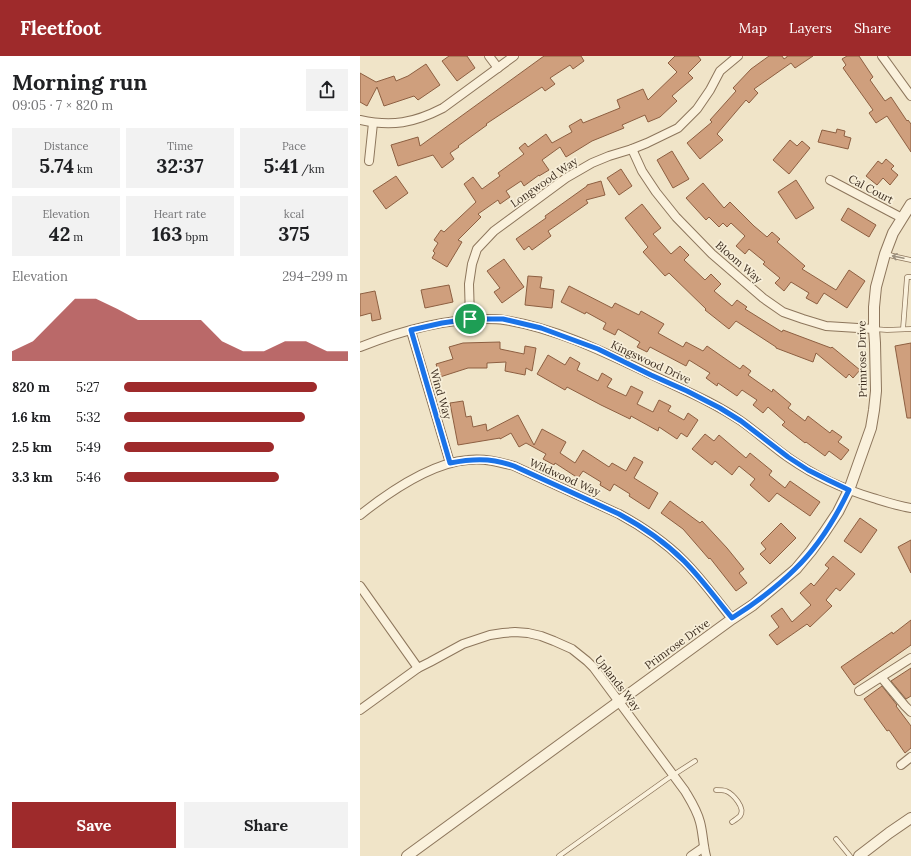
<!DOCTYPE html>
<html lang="en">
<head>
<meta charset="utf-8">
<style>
	:root { --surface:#fff; --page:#f2f2f2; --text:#202124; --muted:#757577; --accent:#9e2a2b }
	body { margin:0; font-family:Lora,serif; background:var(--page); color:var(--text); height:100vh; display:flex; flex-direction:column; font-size:15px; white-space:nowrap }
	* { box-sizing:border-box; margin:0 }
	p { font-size:13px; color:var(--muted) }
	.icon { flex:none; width:22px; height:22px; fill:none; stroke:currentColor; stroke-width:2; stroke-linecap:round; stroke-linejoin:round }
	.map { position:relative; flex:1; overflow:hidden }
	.details { display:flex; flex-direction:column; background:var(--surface); width:360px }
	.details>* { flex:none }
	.pin { position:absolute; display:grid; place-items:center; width:34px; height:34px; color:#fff; margin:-17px; border:2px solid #fff; border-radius:50%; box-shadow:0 1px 4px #0007 }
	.round { display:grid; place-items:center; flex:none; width:42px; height:42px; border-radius:0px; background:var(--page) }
	.head { display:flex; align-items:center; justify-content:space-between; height:68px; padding:0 12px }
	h1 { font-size:22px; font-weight:700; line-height:30px }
	.metrics { display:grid; grid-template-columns:repeat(3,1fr); gap:6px; height:68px; padding:4px 12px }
	.metrics div { display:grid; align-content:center; border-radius:0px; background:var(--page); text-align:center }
	.metrics b { font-size:20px; font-weight:700 }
	.metrics small { font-size:11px; font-weight:400 }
	.metrics p { font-size:11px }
	.chart { height:112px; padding:8px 12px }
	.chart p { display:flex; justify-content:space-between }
	.chart svg { width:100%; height:72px; margin-top:4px; fill:var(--accent); opacity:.7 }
	.primary-button { display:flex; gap:8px; margin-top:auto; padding:8px 12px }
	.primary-button a { flex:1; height:46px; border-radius:0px; background:var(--accent); color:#fff; font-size:16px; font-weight:700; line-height:46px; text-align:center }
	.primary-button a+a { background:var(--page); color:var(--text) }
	ul { padding:0 12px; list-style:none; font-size:13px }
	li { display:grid; grid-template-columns:64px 48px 1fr; align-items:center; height:30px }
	li i { height:10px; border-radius:5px; background:var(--accent) }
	header { display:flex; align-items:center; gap:24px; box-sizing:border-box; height:56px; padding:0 20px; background:var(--accent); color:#fff }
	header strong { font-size:19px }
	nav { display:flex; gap:22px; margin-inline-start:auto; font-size:14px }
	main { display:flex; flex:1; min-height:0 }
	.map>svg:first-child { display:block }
	.building { fill:#cf9f7d; stroke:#8d5f41 }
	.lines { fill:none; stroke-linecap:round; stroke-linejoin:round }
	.service-casing { stroke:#8d765c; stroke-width:5.5 }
	.minor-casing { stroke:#8d765c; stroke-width:10 }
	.tertiary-casing { stroke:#8d765c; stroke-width:12 }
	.service { stroke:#faf1dc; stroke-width:4 }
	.minor { stroke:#faf1dc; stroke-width:8 }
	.tertiary { stroke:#faf1dc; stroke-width:10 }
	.oneway { stroke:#9c907e }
	.route-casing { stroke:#fff; stroke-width:8 }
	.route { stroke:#1a73e8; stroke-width:5 }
	.labels { text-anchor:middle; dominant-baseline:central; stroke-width:3.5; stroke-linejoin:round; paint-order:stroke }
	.street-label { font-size:11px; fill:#3d2e20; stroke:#f7eed8 }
</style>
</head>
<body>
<header>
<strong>Fleetfoot</strong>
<nav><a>Map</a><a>Layers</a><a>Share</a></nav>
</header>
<main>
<section class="details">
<div class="head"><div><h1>Morning run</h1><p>09:05 · 7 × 820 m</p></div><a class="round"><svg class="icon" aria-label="share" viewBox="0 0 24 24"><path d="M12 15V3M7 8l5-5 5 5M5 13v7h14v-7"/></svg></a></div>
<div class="metrics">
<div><p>Distance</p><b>5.74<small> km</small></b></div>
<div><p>Time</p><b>32:37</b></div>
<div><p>Pace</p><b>5:41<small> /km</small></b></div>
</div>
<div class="metrics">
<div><p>Elevation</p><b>42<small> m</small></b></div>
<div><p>Heart rate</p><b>163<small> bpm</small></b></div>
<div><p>kcal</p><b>375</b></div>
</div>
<div class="chart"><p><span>Elevation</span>294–299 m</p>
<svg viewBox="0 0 160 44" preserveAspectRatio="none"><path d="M0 44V38L10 32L20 19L30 6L40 6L50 12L60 19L70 19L80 19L90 19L100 32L110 38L120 38L130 32L140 32L150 38L160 38V44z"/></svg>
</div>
<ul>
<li><b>820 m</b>5:27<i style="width:86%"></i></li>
<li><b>1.6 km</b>5:32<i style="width:81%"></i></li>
<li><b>2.5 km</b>5:49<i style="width:67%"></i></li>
<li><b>3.3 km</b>5:46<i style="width:69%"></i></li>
</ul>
<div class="primary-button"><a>Save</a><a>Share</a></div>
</section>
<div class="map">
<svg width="551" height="800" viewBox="0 0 551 800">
	<rect width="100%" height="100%" fill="#f0e4c8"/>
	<g class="building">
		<path d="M 89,0 L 107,0 L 115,12 L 97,25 L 82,5 Z"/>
		<path d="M 184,0 L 221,0 L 224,5 L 213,13 L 210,9 L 190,22 L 195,28 L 185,35 L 182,31 L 126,68 L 127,69 L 98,90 L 99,91 L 90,97 L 94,103 L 82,112 L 73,99 L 38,110 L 31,89 L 58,81 L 60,90 Z"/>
		<path d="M 315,0 L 338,0 L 341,4 L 328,17 L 333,22 L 312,40 L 317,45 L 300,61 L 288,66 L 285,59 L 262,69 L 264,72 L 232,85 L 206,101 L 200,91 L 182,104 L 189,114 L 179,120 L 179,119 L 164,130 L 161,125 L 146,135 L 150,141 L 140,148 L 138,144 L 118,158 L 121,161 L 98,184 L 102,186 L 87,211 L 72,202 L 75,197 L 73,195 L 78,187 L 74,184 L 81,174 L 84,176 L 116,146 L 104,128 L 113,121 L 122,133 L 140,120 L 138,117 L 164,98 L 159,92 L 165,87 L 168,91 L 186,78 L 192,87 L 212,76 L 209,70 L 221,63 L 223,67 L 260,52 L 257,44 L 283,33 L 288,44 L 317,16 L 308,7 Z"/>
		<path d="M 409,0 L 422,0 L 424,3 L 427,1 L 427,0 L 453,0 L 435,12 L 431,7 L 394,33 L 398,37 L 389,47 L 386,44 L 357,78 L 363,84 L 340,103 L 327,87 L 352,66 L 350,64 L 376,35 L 373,32 L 391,13 Z"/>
		<path d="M 487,0 L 499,0 L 513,21 L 510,24 L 525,45 L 531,41 L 547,65 L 548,64 L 551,68 L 551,96 L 527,60 L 516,67 L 509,57 L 513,54 L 483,12 L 486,9 L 482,3 Z"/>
		<path d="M 66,8 L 80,29 L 58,44 L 54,40 L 24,50 L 17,31 L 7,50 L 0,46 L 0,17 L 16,26 L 34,20 L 36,25 L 48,20 Z"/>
		<path d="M 477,73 L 485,75 L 484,80 L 491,82 L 488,93 L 458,86 L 462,74 L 476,77 Z"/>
		<path d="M 430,84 L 437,90 L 442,85 L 450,92 L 429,118 L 413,104 Z"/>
		<path d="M 312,95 L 329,123 L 313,132 L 297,104 Z"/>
		<path d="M 526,103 L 534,110 L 531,113 L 538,119 L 530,129 L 523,122 L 517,129 L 506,120 L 518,105 L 522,108 Z"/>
		<path d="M 261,113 L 272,130 L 259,139 L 247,122 Z"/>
		<path d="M 36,120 L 48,137 L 26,153 L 13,135 Z"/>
		<path d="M 436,124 L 454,152 L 436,163 L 418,136 Z"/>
		<path d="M 241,125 L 245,139 L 226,144 L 228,147 L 188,175 L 191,180 L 172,194 L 169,190 L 164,194 L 156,183 L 186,162 L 185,160 L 227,130 L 227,129 Z"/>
		<path d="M 343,127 L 364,152 L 370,146 L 394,170 L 407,181 L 412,176 L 420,183 L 417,186 L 445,210 L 442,213 L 476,234 L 489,214 L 505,225 L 487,252 L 464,237 L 457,248 L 446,242 L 449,237 L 431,226 L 424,235 L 415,227 L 420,222 L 403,208 L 405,206 L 389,193 L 385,198 L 376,190 L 385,180 L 371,167 L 367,171 L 363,167 L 359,171 L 349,161 L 346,164 L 326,142 Z"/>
		<path d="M 282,148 L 301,172 L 293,178 L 311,198 L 320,190 L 329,199 L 324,204 L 345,224 L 351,218 L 361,228 L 354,235 L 372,250 L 377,244 L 387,251 L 385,253 L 422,276 L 423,274 L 471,292 L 472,291 L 500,314 L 493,322 L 489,318 L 486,322 L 456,297 L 453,306 L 416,292 L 416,291 L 376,265 L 369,273 L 345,254 L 346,253 L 309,217 L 305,220 L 283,196 L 288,191 L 265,162 Z"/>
		<path d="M 488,152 L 516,169 L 509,181 L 481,164 Z"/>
		<path d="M 144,203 L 164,231 L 142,247 L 134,236 L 140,232 L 127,215 Z"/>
		<path d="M 168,220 L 182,221 L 180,232 L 194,234 L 192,252 L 165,249 Z"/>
		<path d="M 89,229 L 93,246 L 65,252 L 61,234 Z"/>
		<path d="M 209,230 L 252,252 L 255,247 L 279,259 L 281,255 L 304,268 L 298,277 L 323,291 L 326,286 L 343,295 L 347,290 L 380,313 L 383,309 L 391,315 L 388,319 L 412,336 L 413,333 L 431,348 L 428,352 L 445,365 L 448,360 L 470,377 L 472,374 L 482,381 L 478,386 L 489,394 L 481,404 L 469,395 L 465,400 L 446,386 L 445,387 L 422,369 L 425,366 L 408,351 L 403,357 L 393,349 L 397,344 L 382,334 L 377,340 L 358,327 L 357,330 L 346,322 L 350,317 L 329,304 L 326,310 L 290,291 L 287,296 L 277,291 L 280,286 L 258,273 L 255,279 L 243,273 L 246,267 L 226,256 L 225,258 L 201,246 Z"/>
		<path d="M 15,235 L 21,263 L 12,265 L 11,257 L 0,260 L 0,238 Z"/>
		<path d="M 140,286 L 140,293 L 164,298 L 165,290 L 176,292 L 172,315 L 166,312 L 165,319 L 145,315 L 146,306 L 127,307 L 127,312 L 108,312 L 80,321 L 76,308 L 93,303 L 89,291 L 103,287 Z"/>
		<path d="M 551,287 L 551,362 L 547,362 L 535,290 Z"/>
		<path d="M 188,299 L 205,309 L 210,301 L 220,307 L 217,314 L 238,325 L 242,317 L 252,323 L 247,331 L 266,340 L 271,330 L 283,336 L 277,348 L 293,356 L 299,344 L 311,350 L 308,355 L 324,364 L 328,357 L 338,364 L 327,381 L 321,377 L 317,383 L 299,371 L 298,375 L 271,360 L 270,363 L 241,349 L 207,331 L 205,334 L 177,318 Z"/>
		<path d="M 103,345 L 106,361 L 111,360 L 113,371 L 126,368 L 127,375 L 158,359 L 174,389 L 182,373 L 206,386 L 200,397 L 215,407 L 223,394 L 249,411 L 252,407 L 266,415 L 274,401 L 283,406 L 274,422 L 298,437 L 289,453 L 269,440 L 270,438 L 254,428 L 250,435 L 240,429 L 241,426 L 223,415 L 218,422 L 195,407 L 194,409 L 183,403 L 186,398 L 166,387 L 159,391 L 151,377 L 140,383 L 140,382 L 98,389 L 90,347 Z"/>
		<path d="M 345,378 L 354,385 L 359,379 L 386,402 L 390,397 L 412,415 L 409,419 L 425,432 L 430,425 L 460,446 L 450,460 L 417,437 L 409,446 L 390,429 L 395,423 L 379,410 L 372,419 L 355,405 L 352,409 L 332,393 Z"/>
		<path d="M 310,445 L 340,467 L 342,465 L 367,492 L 384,513 L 379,517 L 387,527 L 376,535 L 350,502 L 349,503 L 323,473 L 301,457 Z"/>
		<path d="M 500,462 L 517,474 L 501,497 L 484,485 Z"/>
		<path d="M 421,467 L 436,482 L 410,508 L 400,498 L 406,493 L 401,487 Z"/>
		<path d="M 551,484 L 551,517 L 538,491 Z"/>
		<path d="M 473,500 L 495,518 L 480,535 L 476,532 L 466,544 L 472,550 L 450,571 L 447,568 L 417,589 L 409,579 L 419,571 L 411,560 L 422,552 L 432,566 L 451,549 L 440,537 L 451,527 L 454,530 L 469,512 L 465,509 Z"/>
		<path d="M 551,564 L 551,589 L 494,629 L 481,611 L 532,576 L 533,578 Z"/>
		<path d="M 551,612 L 551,640 L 546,643 L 531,625 Z"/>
		<path d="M 522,630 L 537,649 L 536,650 L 551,670 L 551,692 L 545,697 L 529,674 L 527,675 L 504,643 Z"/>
	</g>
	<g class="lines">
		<defs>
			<g id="service">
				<path d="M 526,198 L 537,201 L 551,204"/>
				<path d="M 514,273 L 527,274 L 551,273"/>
				<path d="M 543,273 L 547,221 L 551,221"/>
				<path d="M 356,734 C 360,734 363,734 366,735 C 373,738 386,752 380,760 C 378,762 375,764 372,766"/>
				<path d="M 476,783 L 490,800"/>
				<path d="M 199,800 L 307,723 L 335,705"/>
			</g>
			<g id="minor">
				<path d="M 129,0 L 138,12"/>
				<path d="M 522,0 L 551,40"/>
				<path d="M 0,64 C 32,71 54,67 83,52 L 154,0"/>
				<path d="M 272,93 L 282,115 L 296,136 L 316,161 L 352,198 L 403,242 L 423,256 L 443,263 L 466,270 L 514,273"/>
				<path d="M 9,105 L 13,67"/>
				<path d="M 470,124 L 542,162"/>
				<path d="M 110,263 L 109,228 L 112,208 L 117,193 L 134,175 L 206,122 L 232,107 L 249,100 L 272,93 L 287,87 L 318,72 L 337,53 L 350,34 L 360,15 L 378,0"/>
				<path d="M 51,275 L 90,407"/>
				<path d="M 0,291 C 38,276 85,263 126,263 C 132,263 138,263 144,264 C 195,272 242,295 288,317 C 319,332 352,345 381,365 C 398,377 413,391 429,402 C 455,420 483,433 513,442 C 526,446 538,450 551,452"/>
				<path d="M 0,459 C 29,436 71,407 108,404 C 124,402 139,406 154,410 L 259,458 C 283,471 305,486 324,505 C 342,523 356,543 372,563"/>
				<path d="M 0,530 L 58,612"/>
				<path d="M 521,621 L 545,650 L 551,656"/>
				<path d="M 499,635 L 551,602"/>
				<path d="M 0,654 L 58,612 L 70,606 L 103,588 L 130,579 L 143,577 L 155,576 L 168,577 L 181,580 L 194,585 L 212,593 L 227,605 L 234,612 L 325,735 C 331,745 337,754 340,766 C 343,777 343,789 346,800"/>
				<path d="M 541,709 L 551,701"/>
				<path d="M 331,800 L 344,791"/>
			</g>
			<g id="tertiary">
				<path d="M 47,800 L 372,563 L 393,549 L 436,513 L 451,495 L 464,477 L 478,456 L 489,434 L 511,372 L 514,354 L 516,335 L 515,287 L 514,273 L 514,251 L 516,231 L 525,198 L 533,177 L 551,148"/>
				<path d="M 499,800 L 529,777 L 551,762"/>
			</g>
		</defs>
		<use href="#service" class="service-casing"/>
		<use href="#minor" class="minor-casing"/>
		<use href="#tertiary" class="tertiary-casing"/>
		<use href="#service" class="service"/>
		<use href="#minor" class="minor"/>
		<use href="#tertiary" class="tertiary"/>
	</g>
	<defs><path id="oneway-shaft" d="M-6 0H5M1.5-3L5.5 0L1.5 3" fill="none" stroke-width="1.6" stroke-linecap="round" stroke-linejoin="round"/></defs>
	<use class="oneway" href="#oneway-shaft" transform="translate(538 201) rotate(-168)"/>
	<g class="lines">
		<defs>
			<path id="route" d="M 110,263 L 143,263 L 181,272 L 238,293 L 291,319 L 327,335 L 360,352 L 381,365 L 428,401 L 448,414 L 468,424 L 489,434 C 476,461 457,492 435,513 C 416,532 394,548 372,562 C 356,543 342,523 324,505 C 305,486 283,471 259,458 L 154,410 C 148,408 141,406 135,405 C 119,402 105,404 90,407 L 51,274 L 82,267 Z"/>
		</defs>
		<use href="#route" class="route-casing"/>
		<use href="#route" class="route"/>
	</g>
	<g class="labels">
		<g class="street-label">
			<text transform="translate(184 126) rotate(-35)">Longwood Way</text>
			<text transform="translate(511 133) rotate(28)">Cal Court</text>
			<text transform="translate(379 206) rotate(41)">Bloom Way</text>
			<text transform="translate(502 303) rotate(-91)">Primrose Drive</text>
			<text transform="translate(291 306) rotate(25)">Kingswood Drive</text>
			<text transform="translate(81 338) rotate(74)">Wind Way</text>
			<text transform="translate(205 421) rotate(24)">Wildwood Way</text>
			<text transform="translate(317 588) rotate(-36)">Primrose Drive</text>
			<text transform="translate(258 627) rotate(52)">Uplands Way</text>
		</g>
	</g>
</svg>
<div class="pin" style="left:110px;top:263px;background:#1e9e55"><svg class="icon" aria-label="arrive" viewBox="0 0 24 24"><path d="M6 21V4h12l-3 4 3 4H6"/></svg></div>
</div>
</main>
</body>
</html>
